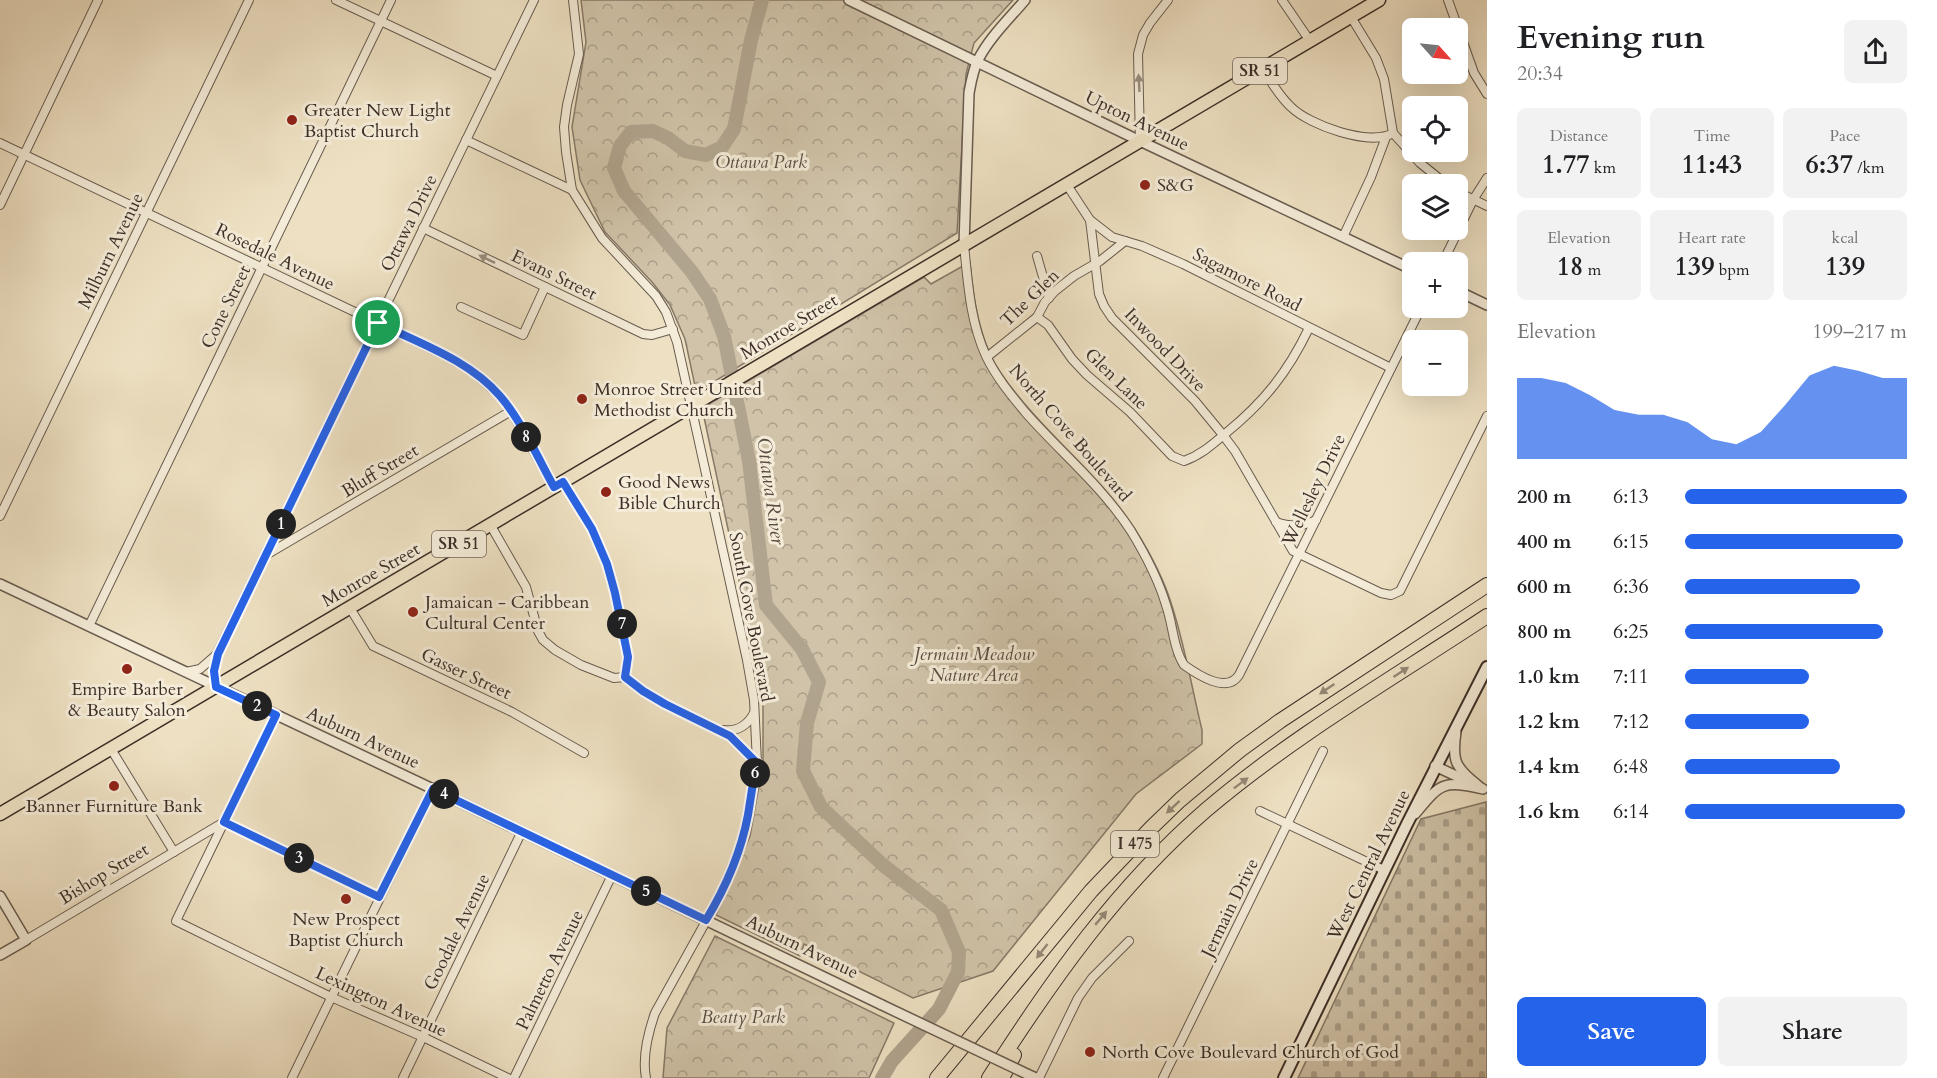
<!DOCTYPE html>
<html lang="en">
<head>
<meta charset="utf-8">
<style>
	:root { --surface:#fff; --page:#f2f2f2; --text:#202124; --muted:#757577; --accent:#2563eb }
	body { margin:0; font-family:Cardo,serif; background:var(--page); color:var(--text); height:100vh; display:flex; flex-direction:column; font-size:22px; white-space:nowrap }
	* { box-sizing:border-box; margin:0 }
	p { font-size:20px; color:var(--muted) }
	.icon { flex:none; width:33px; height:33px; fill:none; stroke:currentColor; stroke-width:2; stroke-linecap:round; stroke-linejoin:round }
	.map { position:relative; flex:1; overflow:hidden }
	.sheet { display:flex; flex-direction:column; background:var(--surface); width:450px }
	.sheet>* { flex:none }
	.needle { width:39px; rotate:117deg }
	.controls { position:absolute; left:1402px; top:18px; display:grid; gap:12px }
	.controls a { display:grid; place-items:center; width:66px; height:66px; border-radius:9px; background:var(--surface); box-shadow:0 6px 24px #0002; font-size:30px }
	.pin { position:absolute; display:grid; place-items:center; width:51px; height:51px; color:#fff; margin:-26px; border:3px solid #fff; border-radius:50%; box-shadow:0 2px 6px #0007 }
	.km { position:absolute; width:30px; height:30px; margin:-15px; border-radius:50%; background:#222; color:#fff; font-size:16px; line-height:30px; text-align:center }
	.round { display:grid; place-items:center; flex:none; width:63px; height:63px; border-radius:9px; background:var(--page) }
	.summary { display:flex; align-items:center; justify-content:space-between; height:102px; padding:0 30px }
	h1 { font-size:33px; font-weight:800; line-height:45px }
	.stats { display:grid; grid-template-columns:repeat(3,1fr); gap:9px; height:102px; padding:6px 30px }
	.stats div { display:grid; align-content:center; border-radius:9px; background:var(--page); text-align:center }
	.stats b { font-size:26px; font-weight:800 }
	.stats small { font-size:16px; font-weight:400 }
	.stats p { font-size:16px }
	.chart { height:168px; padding:12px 30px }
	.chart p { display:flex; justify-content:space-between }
	.chart svg { width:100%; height:108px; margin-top:6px; fill:var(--accent); opacity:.7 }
	.cta { display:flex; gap:12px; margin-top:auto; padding:12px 30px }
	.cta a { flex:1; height:69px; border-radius:9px; background:var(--accent); color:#fff; font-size:24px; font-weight:800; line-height:69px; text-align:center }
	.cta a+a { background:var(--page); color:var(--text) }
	ul { padding:0 30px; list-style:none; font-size:20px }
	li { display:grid; grid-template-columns:96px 72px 1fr; align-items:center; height:45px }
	li i { height:15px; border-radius:8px; background:var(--accent) }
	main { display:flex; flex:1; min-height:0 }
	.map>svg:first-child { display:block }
	.forest { fill:url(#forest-crowns); stroke:#867968; stroke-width:1.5 }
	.cemetery { fill:url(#cemetery-stones); stroke:#867968; stroke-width:1.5 }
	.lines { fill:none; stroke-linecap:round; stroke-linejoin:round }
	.river { stroke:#b1a48e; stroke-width:14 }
	.minor-casing { stroke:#685c4f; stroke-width:10 }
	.tertiary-casing { stroke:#685c4f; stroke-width:12 }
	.secondary-casing { stroke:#3c2f28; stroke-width:14 }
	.primary-casing { stroke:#3c2f28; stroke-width:15 }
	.motorway-casing { stroke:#3c2f28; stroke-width:16 }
	.minor { stroke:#f4ecd8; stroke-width:8 }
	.tertiary { stroke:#f4ecd8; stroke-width:9 }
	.secondary { stroke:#f4ecd8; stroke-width:10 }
	.primary { stroke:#eee1c3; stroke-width:12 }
	.motorway { stroke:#eee1c3; stroke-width:14 }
	.tertiary-bridge-casing { stroke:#685c4f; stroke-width:12; stroke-linecap:butt }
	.tertiary-bridge { stroke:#f4ecd8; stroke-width:9 }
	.oneway { fill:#988e80 }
	.oneway2 { fill:#958876 }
	.route-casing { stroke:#fff; stroke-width:12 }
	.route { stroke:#2563eb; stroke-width:8 }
	.poi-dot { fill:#8f2418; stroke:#f4ecd8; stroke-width:2 }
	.labels { text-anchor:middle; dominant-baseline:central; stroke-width:6; stroke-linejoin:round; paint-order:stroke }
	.shield { fill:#f4ecd8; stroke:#73685d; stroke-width:1.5 }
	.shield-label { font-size:16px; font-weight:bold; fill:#3c2f28 }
	.poi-label { font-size:18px; fill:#3c2f28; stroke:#f4ecd8; text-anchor:start }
	.street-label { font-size:18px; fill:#3c2f28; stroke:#f4ecd8 }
	.park-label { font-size:18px; font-style:italic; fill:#5a4d42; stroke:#f4ecd8 }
	.water-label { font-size:20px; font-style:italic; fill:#594c42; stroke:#f4ecd8 }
</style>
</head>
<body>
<main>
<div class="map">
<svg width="1487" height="1078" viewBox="0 0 1487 1078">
	<defs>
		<pattern id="forest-crowns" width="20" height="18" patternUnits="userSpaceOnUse" patternTransform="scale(1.5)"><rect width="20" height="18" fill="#d0c3a9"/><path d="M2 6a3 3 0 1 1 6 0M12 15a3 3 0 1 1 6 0" fill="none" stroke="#aa9f8a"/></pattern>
		<pattern id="cemetery-stones" width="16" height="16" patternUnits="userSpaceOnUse" patternTransform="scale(1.5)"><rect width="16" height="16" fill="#d0c3a9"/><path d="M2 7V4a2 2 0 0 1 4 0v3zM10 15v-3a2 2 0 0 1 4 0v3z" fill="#aa9f8a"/></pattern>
	</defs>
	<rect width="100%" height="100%" fill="#eee1c3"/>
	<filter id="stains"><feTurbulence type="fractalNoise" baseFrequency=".00333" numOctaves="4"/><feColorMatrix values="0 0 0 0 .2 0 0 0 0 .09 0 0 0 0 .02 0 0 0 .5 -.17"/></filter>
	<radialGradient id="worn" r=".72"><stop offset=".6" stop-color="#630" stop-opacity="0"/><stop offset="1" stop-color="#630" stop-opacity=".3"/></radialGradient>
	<g class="forest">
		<path d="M 581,0 L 1013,0 L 974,43 L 966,74 L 957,233 L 707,386 L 695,386 L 685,339 L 670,305 L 652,282 L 605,232 L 580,180 L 572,127 L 586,42 Z"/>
		<path d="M 970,262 C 973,293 977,325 990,354 C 1000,375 1015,393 1030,410 C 1064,449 1106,484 1135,529 C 1150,553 1164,579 1172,606 C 1185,646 1192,689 1202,730 L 1202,744 L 1136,794 L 993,971 L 913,998 L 804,944 L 800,956 L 716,915 L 750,836 L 763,763 L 763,692 L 702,408 L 924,277 L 931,284 Z"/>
		<path d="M 715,936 L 894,1023 L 869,1078 L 663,1078 L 667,1028 Z"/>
	</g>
	<path class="cemetery" d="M 1486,802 L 1487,1078 L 1298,1078 L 1421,819 Z"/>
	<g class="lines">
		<path class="river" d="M 762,0 L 751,40 L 734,129 L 722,147 L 706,155 L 685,151 L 668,138 L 653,131 L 631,132 L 620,146 L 614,168 L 624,191 L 692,272 L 710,299 L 724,336 L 749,461 L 766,605 L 802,649 L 819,682 L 807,723 L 803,771 L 821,807 L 883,865 L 941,910 L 959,952 L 958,972 L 939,1009 L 892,1061 L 882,1078"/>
		<defs>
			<g id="minor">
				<path d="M 336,0 L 497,76"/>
				<path d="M 573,0 L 579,54 L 567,105 L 564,127 L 566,152 L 572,190 L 602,238 L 656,296 L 666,312 L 677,342 L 747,660 L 754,700 L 757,763 L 748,815 L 739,850 L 720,896 L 655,1013 C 648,1033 642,1057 646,1078"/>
				<path d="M 1282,0 L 1310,41"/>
				<path d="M 1448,0 L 1474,73 L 1487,94"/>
				<path d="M 1351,17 L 1376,58 L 1384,79 L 1393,133 L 1420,163 L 1446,184"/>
				<path d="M 1263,69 C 1271,82 1279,96 1291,107 C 1309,125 1370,147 1393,133"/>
				<path d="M 466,140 L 572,190"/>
				<path d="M 1140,141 L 1138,54 L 1143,35 L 1150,23 L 1168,0"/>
				<path d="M 0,143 L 378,323 L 444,355 L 472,371 L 499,395 L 511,411 L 554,487"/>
				<path d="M 1067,185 L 1090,220 L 1099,294 L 1104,306 L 1112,318 L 1195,401 L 1223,435 L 1235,451 L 1293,551 L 1381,593 L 1391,595 L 1400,591 L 1487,416"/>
				<path d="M 1458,192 L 1487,206"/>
				<path d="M 0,205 L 98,0"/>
				<path d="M 1090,220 L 1112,237 L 1142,246 L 1183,264 L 1391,368"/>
				<path d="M 423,228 L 643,334 L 652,335 L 673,329"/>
				<path d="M 1343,237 L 1371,177 L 1386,137"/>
				<path d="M 964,245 C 968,283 970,321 986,356 C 996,377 1011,395 1025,412 C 1060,452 1102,486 1131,531 C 1145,554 1158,578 1166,605 C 1173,624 1173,648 1184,665 C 1198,675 1227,694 1239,675 L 1421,308"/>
				<path d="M 1037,256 L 1049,298"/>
				<path d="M 1443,262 L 1473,200 L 1487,178"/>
				<path d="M 461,307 L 523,335 L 545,287"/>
				<path d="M 1037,317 L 1048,325 L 1072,359 L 1087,375 L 1130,412 L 1172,456 L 1184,461 C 1201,455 1213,444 1226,433 C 1264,402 1288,372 1309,328"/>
				<path d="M 987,357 L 1037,317 L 1045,302 L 1055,291 L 1074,276 L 1100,261 L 1125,241"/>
				<path d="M 563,482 L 592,529 L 607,564 L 615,593 L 628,657 L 625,677"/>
				<path d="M 0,516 L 249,0"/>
				<path d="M 1276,522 C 1291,527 1302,527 1316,520"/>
				<path d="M 491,526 L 526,587 L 538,631 L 543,640 L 555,650 L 581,665 L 614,678 L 625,677 L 643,691 L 665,704 L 730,736 L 757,763"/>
				<path d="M 266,555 L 511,411"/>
				<path d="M 350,608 L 373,646 L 512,712 L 584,753"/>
				<path d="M 89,626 L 391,0"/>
				<path d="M 186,672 L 200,669 L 216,655"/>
				<path d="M 216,687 L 214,671 L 217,654 L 534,0"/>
				<path d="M 276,715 L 176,921 L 331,997 L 423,1037 L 508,1078"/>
				<path d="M 723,730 C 737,732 747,726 754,713"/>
				<path d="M 111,749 L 174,852"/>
				<path d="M 1260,811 L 1384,870"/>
				<path d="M 26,940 L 224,822 L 379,897"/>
				<path d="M 292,1078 L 433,789"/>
				<path d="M 403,1078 L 522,831"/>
				<path d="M 514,1078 L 612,875"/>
				<path d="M 1039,1078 L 1078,998 L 1092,978 L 1129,941"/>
				<path d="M 1163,1078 L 1323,751"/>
			</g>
			<g id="tertiary">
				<path d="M 849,0 L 1140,141 L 1413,270"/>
				<path d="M 964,245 L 969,93 C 971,82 973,70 978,60 C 989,38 1009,19 1025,0"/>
				<path d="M 1458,291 L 1487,305"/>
				<path d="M 0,584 L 433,789 L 882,1005"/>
				<path d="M 1456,732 C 1451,764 1457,768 1481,788"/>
				<path d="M 1435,766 L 1469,782"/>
				<path d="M 1415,814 C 1441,783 1442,780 1483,789"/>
				<path d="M 0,896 L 26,940 L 0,955"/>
				<path d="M 1027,1074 L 1036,1078"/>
			</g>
			<path id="secondary" d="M 1284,1078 L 1407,824 L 1487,667"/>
			<path id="primary" d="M 0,814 L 1379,0"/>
			<g id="motorway">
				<path d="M 937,1078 L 1091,891 L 1151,828 L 1180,800 L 1240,750 L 1280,721 L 1487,585"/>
				<path d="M 989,1078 C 1052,980 1117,887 1206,810 C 1293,736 1392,679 1487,616"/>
				<path d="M 1002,1078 L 1014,1055"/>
			</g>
		</defs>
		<use href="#minor" class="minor-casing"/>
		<use href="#tertiary" class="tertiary-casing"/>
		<use href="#secondary" class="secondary-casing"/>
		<use href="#primary" class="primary-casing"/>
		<use href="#motorway" class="motorway-casing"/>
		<use href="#minor" class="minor"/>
		<use href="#tertiary" class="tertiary"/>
		<use href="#secondary" class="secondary"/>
		<use href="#primary" class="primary"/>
		<use href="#motorway" class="motorway"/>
		<defs>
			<path id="tertiary-bridge" d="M 882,1005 L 1027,1074"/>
		</defs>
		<use href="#tertiary-bridge" class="tertiary-bridge-casing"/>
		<use href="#tertiary-bridge" class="tertiary-bridge"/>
	</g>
	<defs><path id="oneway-solid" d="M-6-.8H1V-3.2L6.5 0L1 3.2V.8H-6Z" transform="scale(1.5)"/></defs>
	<g class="oneway">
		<use href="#oneway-solid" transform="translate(1139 83) rotate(-93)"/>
		<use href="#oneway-solid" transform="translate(487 259) rotate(-154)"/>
	</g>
	<g class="oneway2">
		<use href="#oneway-solid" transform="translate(1401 672) rotate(-33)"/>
		<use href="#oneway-solid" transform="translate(1327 689) rotate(146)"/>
		<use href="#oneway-solid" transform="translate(1241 783) rotate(-37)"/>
		<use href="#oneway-solid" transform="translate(1173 807) rotate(137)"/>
		<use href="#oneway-solid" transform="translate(1101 918) rotate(-50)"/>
		<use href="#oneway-solid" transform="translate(1042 951) rotate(128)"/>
	</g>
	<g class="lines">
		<defs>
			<path id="route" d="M 378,323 C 419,343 469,360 500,396 C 521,420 538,458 554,487 L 563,482 L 592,529 L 607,564 L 615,593 L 628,657 L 625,677 L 643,691 L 665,704 L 730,736 L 757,763 C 753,780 751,797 748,815 C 741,852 726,887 706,920 L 433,789 L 379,897 L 224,822 L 276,715 L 216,687 L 214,671 L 218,654 Z"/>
		</defs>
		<use href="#route" class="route-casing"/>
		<use href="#route" class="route"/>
	</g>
	<g class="poi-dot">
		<circle cx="292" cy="120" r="6"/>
		<circle cx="1145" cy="185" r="6"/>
		<circle cx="582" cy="399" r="6"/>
		<circle cx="606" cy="492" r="6"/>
		<circle cx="413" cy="612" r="6"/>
		<circle cx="127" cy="669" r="6"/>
		<circle cx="114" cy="786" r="6"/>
		<circle cx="346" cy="899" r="6"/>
		<circle cx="1090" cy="1052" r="6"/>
	</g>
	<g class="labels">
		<g class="shield">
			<rect x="1233" y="58" width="54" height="26" rx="4.5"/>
			<rect x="432" y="531" width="54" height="26" rx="4.5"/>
			<rect x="1111" y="831" width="48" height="26" rx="4.5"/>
		</g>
		<g class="shield-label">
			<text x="1260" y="71">SR 51</text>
			<text x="459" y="544">SR 51</text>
			<text x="1135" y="844">I 475</text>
		</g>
		<g class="poi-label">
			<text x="304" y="110">Greater New Light<tspan x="304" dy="21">Baptist Church</tspan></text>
			<text x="1157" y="185">S&amp;G</text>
			<text x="594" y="389">Monroe Street United<tspan x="594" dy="21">Methodist Church</tspan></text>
			<text x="618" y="482">Good News<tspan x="618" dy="21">Bible Church</tspan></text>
			<text x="425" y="602">Jamaican - Caribbean<tspan x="425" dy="21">Cultural Center</tspan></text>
			<text x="127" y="689" text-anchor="middle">Empire Barber<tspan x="127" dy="21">&amp; Beauty Salon</tspan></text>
			<text x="114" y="806" text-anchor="middle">Banner Furniture Bank</text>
			<text x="346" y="919" text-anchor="middle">New Prospect<tspan x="346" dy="21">Baptist Church</tspan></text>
			<text x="1102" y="1052">North Cove Boulevard Church of God</text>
		</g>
		<g class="street-label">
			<text transform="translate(1137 121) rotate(26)">Upton Avenue</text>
			<text transform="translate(409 223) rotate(-64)">Ottawa Drive</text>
			<text transform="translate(111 251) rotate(-64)">Milburn Avenue</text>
			<text transform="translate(275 257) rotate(26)">Rosedale Avenue</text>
			<text transform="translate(554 275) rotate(26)">Evans Street</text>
			<text transform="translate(1247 280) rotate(27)">Sagamore Road</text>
			<text transform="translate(1030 298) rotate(-44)">The Glen</text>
			<text transform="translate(226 307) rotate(-64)">Cone Street</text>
			<text transform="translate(789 327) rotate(-31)">Monroe Street</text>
			<text transform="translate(1165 350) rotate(46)">Inwood Drive</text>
			<text transform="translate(1116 379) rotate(44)">Glen Lane</text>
			<text transform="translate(1070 433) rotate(49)">North Cove Boulevard</text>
			<text transform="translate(380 471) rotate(-31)">Bluff Street</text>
			<text transform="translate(1314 490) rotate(-64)">Wellesley Drive</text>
			<text transform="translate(371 575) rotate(-30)">Monroe Street</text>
			<text transform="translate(751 617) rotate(79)">South Cove Boulevard</text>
			<text transform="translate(466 674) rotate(25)">Gasser Street</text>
			<text transform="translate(363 738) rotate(25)">Auburn Avenue</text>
			<text transform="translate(1369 865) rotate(-64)">West Central Avenue</text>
			<text transform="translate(104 874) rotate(-31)">Bishop Street</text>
			<text transform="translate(1230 908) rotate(-64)">Jermain Drive</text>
			<text transform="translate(457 932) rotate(-64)">Goodale Avenue</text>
			<text transform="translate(802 947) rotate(26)">Auburn Avenue</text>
			<text transform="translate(550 970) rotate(-64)">Palmetto Avenue</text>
			<text transform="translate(381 1002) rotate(25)">Lexington Avenue</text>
		</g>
		<g class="park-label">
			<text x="761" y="162">Ottawa Park</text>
			<text x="974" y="654">Jermain Meadow<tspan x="974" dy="21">Nature Area</tspan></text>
			<text x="743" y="1017">Beatty Park</text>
		</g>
		<g class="water-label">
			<text transform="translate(771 491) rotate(82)">Ottawa River</text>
		</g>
	</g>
	<rect width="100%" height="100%" filter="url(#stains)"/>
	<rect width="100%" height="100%" fill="url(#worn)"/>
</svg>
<div class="controls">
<a><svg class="needle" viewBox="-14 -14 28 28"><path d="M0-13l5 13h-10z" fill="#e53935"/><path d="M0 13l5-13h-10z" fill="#757577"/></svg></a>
<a><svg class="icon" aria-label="locate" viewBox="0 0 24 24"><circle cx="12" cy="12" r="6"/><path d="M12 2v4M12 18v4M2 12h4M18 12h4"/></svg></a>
<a><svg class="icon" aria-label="layers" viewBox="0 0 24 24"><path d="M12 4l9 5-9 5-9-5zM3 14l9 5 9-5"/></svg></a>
<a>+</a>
<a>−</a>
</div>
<div class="pin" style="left:378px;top:323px;background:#1e9e55"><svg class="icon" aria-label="arrive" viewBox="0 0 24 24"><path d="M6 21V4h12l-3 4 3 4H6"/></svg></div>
<b class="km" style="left:281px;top:524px">1</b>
<b class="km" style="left:257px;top:706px">2</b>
<b class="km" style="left:299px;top:858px">3</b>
<b class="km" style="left:444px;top:794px">4</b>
<b class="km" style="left:646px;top:891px">5</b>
<b class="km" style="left:755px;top:773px">6</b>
<b class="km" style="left:622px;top:624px">7</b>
<b class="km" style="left:526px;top:437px">8</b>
</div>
<section class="sheet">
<div class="summary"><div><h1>Evening run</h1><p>20:34</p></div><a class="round"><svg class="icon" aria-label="share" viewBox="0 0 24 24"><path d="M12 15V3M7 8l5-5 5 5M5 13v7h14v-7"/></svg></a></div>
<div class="stats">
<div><p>Distance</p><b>1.77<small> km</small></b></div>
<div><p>Time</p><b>11:43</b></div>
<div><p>Pace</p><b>6:37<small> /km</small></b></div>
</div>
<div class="stats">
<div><p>Elevation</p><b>18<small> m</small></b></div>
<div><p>Heart rate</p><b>139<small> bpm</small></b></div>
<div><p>kcal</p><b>139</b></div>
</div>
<div class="chart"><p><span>Elevation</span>199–217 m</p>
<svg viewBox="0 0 160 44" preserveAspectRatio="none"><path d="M0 44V11L10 11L20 13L30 18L40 24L50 26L60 26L70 29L80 36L90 38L100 33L110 22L120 10L130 6L140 8L150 11L160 11V44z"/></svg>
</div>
<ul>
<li><b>200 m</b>6:13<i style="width:100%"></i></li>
<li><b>400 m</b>6:15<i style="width:98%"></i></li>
<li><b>600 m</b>6:36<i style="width:79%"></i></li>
<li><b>800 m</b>6:25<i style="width:89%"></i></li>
<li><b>1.0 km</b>7:11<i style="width:56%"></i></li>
<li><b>1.2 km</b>7:12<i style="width:56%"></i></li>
<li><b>1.4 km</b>6:48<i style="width:70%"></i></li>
<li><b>1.6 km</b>6:14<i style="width:99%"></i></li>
</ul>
<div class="cta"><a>Save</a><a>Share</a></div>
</section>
</main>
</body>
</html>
